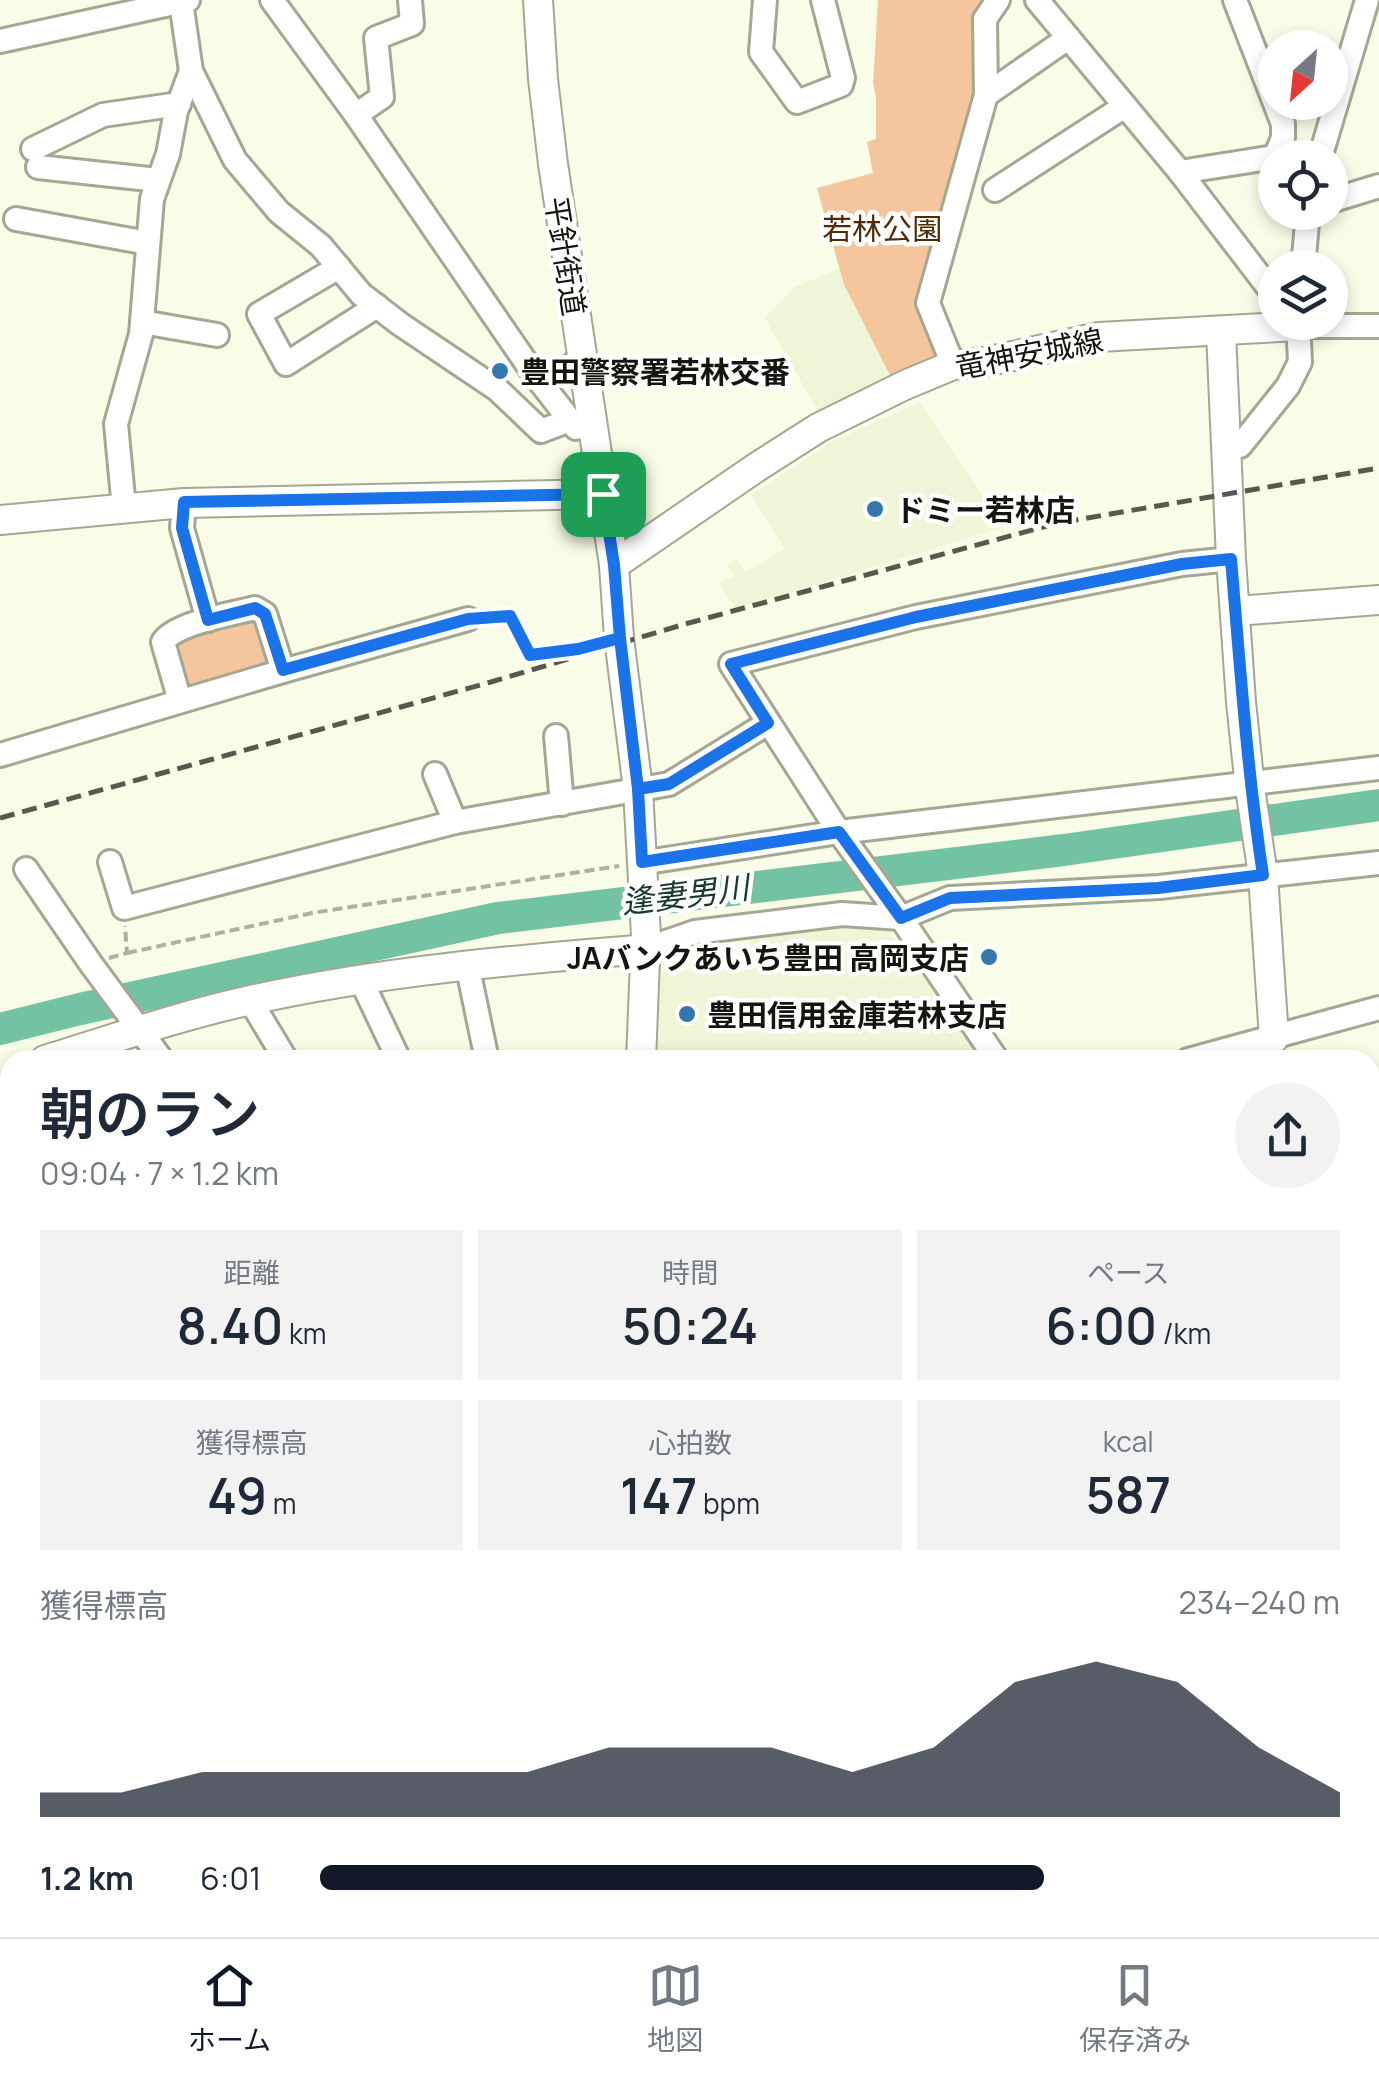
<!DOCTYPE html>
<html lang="ja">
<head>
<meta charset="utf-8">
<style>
	:root { --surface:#fff; --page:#f2f2f3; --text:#1f2937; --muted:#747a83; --line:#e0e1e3; --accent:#111827 }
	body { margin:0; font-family:Manrope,"Noto Sans JP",sans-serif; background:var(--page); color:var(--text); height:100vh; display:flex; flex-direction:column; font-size:38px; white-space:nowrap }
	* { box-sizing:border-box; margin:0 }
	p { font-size:32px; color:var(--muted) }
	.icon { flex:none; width:55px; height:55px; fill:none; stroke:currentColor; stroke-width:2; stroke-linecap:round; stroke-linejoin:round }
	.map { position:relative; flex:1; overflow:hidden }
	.details { position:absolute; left:0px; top:1050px; width:1380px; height:888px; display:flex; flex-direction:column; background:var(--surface); border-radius:30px 30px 0 0; box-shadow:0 5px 15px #0003 }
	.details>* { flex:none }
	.needle { width:65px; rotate:207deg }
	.fabs { position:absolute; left:1258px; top:30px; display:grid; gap:20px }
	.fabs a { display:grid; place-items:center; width:90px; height:90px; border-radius:50%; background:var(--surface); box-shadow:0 5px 15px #0003; font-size:50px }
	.pin { position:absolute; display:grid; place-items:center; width:85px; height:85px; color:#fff; margin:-42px; border-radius:20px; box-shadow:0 5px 15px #0006 }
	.round { display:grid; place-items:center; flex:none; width:105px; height:105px; border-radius:52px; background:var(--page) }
	.headline { display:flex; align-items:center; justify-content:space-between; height:170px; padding:0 40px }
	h1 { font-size:55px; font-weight:600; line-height:75px }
	.figures { display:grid; grid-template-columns:repeat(3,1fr); gap:15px; height:170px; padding:10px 40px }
	.figures div { display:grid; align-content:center; border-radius:0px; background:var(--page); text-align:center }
	.figures b { font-size:50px; font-weight:600 }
	.figures small { font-size:28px; font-weight:400 }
	.figures p { font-size:28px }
	.chart { height:280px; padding:20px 40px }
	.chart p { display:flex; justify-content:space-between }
	.chart svg { width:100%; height:180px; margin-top:10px; fill:var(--accent); opacity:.7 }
	ul { padding:0 40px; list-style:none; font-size:32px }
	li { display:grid; grid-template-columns:160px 120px 1fr; align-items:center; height:75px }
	li i { height:25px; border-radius:12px; background:var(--accent) }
	.tab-bar { display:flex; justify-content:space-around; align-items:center; height:140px; border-top:2px solid var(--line); background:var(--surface); font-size:28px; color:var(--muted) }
	.tab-bar a { display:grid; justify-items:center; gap:5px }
	.tab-bar .current { color:var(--accent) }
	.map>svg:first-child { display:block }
	.built { fill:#f0f5d7 }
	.green { fill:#f5c69d }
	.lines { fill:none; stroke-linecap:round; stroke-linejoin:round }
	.river { stroke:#74c2a4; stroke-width:32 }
	.pedestrian-casing { stroke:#a4a792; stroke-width:22 }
	.minor-casing { stroke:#a4a792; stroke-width:28 }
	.tertiary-casing { stroke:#a4a792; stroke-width:32 }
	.primary-casing { stroke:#ececec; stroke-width:40 }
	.path { stroke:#afb1a0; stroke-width:4; stroke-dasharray:10 5; stroke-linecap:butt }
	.pedestrian { stroke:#fff; stroke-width:18 }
	.minor { stroke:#fff; stroke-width:22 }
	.tertiary { stroke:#fff; stroke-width:28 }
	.primary { stroke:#cbbb8f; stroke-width:35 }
	.rail { stroke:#57594e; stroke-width:5; stroke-dasharray:15 8; stroke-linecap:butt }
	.route-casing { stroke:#fff; stroke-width:20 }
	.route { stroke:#1a73e8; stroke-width:12 }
	.poi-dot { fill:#3477ad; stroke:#fff; stroke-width:4 }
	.labels { text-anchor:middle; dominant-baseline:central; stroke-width:9; stroke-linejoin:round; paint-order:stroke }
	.park-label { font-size:30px; fill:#502c05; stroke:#fff }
	.street-label { font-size:30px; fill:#14150e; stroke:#fff }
	.poi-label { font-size:30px; font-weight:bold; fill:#14150e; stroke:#fff; text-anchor:start }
	.water-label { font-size:32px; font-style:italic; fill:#163a2d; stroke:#fff }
</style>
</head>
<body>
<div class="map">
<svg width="1379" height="1937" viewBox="0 0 1379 1937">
	<rect width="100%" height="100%" fill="#f9fce6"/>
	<g class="built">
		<path d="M 839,269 L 844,286 L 895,385 L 824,422 L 765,318 L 795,287 Z"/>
		<path d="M 920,402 L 1004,527 L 736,609 L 719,583 L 735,576 L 727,565 L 736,559 L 745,572 L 785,549 L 751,495 L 834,441 Z"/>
		<path d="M 848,924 L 887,929 L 987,1060 L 655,1060 L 662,972 L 750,970 L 750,932 Z"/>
	</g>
	<g class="green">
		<path d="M 878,0 L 988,0 L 975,109 L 922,291 L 938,357 L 895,385 L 844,285 L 817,188 L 873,173 L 867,142 L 876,139 L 876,98 L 873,83 Z"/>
		<path d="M 249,620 L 259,627 L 267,664 L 265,668 L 189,689 L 183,685 L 173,648 L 178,641 Z"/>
		<path d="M 119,1928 L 376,1928 L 365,1937 L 120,1937 Z"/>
	</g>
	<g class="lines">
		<path class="river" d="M 0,1029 L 80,1009 L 498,918 L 1064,850 L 1379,805"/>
		<defs>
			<g id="pedestrian">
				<path d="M 331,1928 L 334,1937"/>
				<path d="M 174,1937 L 178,1928"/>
			</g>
			<g id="minor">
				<path d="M 272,0 L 356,115 L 534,374 L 576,428"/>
				<path d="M 765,0 L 761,52 L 797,102 L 841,85 L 843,78 L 823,0"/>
				<path d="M 1037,0 L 1180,172 L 1275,296"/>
				<path d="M 181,2 L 191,71 L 235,160 L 279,212 L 321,246 L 361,294 L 400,324 L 498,390 L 541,431 L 570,420"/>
				<path d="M 0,41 L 188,0"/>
				<path d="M 986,95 L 1068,38"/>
				<path d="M 356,115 L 382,97 L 376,38 L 412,24 L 410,0"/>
				<path d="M 33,149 L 103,115 L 179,104"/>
				<path d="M 1320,158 L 1367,0"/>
				<path d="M 38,167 L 158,180"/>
				<path d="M 1180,172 L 1275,157 L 1283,138 L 1283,124 L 1235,0"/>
				<path d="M 995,190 L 1125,106"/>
				<path d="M 1330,201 L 1379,186"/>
				<path d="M 16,219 L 148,243"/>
				<path d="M 339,267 L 259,314 L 286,364 L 377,306"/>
				<path d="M 1303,268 L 1308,212"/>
				<path d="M 142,322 L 217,335"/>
				<path d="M 1298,326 L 1379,326"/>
				<path d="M 953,365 L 928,303 L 986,95 L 985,19 L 998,0"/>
				<path d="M 534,374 C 559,376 564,374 581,357"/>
				<path d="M 1240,446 L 1288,386 L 1300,362 L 1298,322"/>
				<path d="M 184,503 L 182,528 L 208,620"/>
				<path d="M 124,508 L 116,424 L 141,334 L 152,199 L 168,154 L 176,111 L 191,71"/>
				<path d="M 180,701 L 163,642 C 175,623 232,614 255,608 L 265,614 L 283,671"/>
				<path d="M 556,736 L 562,804"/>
				<path d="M 0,755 L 283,671 L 468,619"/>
				<path d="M 435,774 L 455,822"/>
				<path d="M 110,862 L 124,908 L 455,822 L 669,784 L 768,723"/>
				<path d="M 641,863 L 839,832 L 1379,768"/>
				<path d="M 26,869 L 91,964 L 162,1060"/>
				<path d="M 646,949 L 695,932 L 842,914 L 901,918 L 950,898 L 1159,887 L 1379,863"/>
				<path d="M 467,964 L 487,1060"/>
				<path d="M 361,980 L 399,1060"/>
				<path d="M 250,1000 L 286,1060"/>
				<path d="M 997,1060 L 901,918 L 839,832 L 731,664 L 916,617 L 1182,564 L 1231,559"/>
				<path d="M 1188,1060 L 1379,1008"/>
				<path d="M 1370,1419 L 1379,1423"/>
				<path d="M 1370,1612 L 1379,1618"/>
				<path d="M 0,1740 L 10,1727"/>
				<path d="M 660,1928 L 662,1937"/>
				<path d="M 787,1928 L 788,1937"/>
				<path d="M 1047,1928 L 1050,1937"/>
				<path d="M 1332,1928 L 1339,1937"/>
				<path d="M 930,1937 L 945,1928"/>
			</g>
			<g id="tertiary">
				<path d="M 538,0 L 543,79 L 553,164 L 614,565 L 619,638 L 638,789 L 646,936 L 641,1060"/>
				<path d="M 1221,332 L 1231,559 L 1241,702 L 1250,788 L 1263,875 L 1274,1038"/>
				<path d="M 0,520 L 184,503 L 603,494"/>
				<path d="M 614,565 L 757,467 L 818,428 L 905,385 L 953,365 L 985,362 L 1099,337 L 1298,326"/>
				<path d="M 1236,611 L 1379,600"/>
				<path d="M 45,1060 C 113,1039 182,1015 251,1000 C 381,971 514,960 646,949"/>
				<path d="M 10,1094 C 0,1122 5,1151 10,1181"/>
				<path d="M 539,1937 L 542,1928"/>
			</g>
			<g id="primary">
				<path d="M 0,1319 L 10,1389"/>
				<path d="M 0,1478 L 10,1542"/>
				<path d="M 94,1928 L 96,1937"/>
			</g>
		</defs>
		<use href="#pedestrian" class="pedestrian-casing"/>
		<use href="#minor" class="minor-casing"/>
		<use href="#tertiary" class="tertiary-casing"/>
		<use href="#primary" class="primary-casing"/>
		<g class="path">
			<path d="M 485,618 L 509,615 L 530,655 L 595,644"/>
			<path d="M 127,953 L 312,913 L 619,866"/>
			<path d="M 109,958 L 127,953 L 125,926"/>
			<path d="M 1370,1277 L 1379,1274"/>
		</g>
		<use href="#pedestrian" class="pedestrian"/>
		<use href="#minor" class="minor"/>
		<use href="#tertiary" class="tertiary"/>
		<use href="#primary" class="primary"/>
		<path class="rail" d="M 0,818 L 491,682 L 685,624 L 1058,523 L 1379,468"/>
	</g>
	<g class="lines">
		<defs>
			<path id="route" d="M 603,494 L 184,502 L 182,528 L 208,620 L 255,608 L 265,614 L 283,670 L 468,619 L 510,616 L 530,655 L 578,649 L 620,638 L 638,789 L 642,862 L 839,832 L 901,918 L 950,898 L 1158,888 L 1263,875 C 1247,770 1240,665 1231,559 L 1182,564 L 916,617 L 731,664 L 768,723 L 669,784 L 638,789 L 620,638 L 614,565 L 603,494"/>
		</defs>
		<use href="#route" class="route-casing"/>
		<use href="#route" class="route"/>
	</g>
	<g class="poi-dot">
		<circle cx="500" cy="371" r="10"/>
		<circle cx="875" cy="509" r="10"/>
		<circle cx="989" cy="957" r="10"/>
		<circle cx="687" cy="1014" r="10"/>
	</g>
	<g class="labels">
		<g class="park-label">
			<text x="882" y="228">若林公園</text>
		</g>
		<g class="street-label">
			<text transform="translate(566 256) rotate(81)">平針街道</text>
			<text transform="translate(1029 353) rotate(-11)">竜神安城線</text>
		</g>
		<g class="poi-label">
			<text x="520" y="371">豊田警察署若林交番</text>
			<text x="895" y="509">ドミー若林店</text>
			<text x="969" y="957" text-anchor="end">JAバンクあいち豊田 高岡支店</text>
			<text x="707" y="1014">豊田信用金庫若林支店</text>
		</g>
		<g class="water-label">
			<text transform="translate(685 894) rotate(-7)">逢妻男川</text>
		</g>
	</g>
</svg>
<div class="fabs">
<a><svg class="needle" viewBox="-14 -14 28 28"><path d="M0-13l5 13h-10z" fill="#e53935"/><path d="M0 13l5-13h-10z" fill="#747a83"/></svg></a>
<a><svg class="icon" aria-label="locate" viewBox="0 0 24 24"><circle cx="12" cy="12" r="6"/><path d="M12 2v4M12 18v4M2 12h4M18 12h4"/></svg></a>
<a><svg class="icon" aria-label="layers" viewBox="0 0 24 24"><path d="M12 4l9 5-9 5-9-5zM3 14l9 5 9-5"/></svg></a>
</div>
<div class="pin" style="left:603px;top:494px;background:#1e9e55"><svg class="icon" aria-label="arrive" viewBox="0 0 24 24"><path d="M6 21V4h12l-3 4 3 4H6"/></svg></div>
<section class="details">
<div class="headline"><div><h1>朝のラン</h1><p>09:04 · 7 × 1.2 km</p></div><a class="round"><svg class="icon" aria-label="share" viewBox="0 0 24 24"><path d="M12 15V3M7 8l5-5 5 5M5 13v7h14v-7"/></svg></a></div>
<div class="figures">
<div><p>距離</p><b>8.40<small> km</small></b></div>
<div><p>時間</p><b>50:24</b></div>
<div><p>ペース</p><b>6:00<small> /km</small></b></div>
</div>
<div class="figures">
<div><p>獲得標高</p><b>49<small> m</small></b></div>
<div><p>心拍数</p><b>147<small> bpm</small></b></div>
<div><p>kcal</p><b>587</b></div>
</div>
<div class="chart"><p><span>獲得標高</span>234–240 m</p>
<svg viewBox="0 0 160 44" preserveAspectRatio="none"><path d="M0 44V38L10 38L20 33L30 33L40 33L50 33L60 33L70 27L80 27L90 27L100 33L110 27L120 11L130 6L140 11L150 27L160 38V44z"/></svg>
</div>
<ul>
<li><b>1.2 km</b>6:01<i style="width:71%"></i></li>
</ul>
</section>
</div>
<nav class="tab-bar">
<a class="current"><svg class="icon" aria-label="home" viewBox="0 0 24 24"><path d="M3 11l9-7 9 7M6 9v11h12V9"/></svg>ホーム</a>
<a><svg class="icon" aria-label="map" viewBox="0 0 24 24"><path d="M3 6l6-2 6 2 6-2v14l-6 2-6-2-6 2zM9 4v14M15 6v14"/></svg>地図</a>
<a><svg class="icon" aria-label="saved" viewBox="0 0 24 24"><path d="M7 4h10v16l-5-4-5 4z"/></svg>保存済み</a>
</nav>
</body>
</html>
